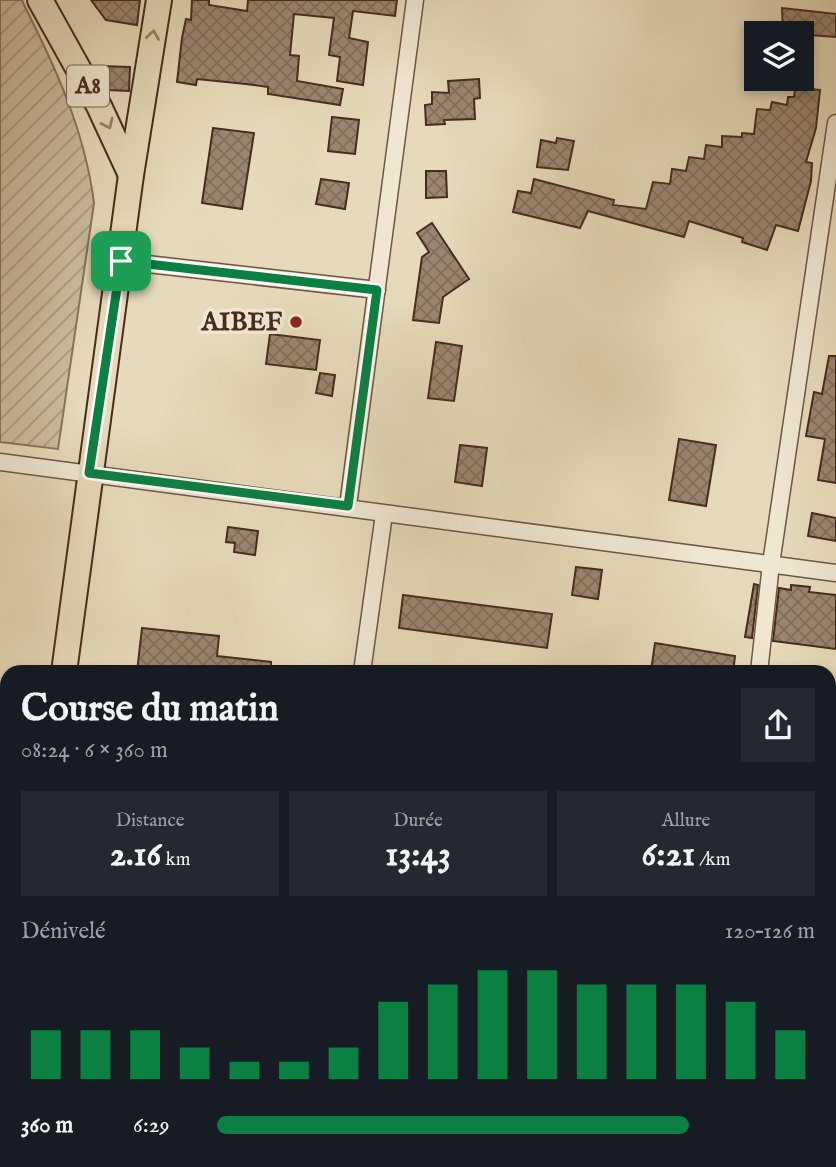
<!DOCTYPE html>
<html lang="fr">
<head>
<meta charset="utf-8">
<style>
	:root { --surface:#171b24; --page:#242831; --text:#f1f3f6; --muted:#9ea1a6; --accent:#0b8043 }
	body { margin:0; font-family:"IM FELL English",serif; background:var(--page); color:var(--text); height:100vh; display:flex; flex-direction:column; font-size:26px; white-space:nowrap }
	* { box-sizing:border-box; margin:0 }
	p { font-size:23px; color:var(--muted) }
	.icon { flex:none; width:38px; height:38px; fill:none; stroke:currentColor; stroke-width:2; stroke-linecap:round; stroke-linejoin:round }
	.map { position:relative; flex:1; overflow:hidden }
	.details { position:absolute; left:0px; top:665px; width:836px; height:502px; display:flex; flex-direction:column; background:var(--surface); border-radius:21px 21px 0 0; box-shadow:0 4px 10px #0003 }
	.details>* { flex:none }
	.fabs { position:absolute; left:744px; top:21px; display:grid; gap:14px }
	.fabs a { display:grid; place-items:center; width:70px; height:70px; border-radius:0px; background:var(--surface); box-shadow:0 4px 10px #0003; font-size:35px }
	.pin { position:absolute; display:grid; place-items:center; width:60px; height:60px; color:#fff; margin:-30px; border-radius:14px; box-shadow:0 4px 10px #0006 }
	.round { display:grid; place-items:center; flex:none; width:74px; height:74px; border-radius:0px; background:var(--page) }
	.overview { display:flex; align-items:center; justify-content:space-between; height:119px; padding:0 21px }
	h1 { font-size:38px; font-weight:800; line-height:52px }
	.metrics { display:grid; grid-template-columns:repeat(3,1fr); gap:10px; height:119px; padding:7px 21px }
	.metrics div { display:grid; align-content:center; border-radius:0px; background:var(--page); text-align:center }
	.metrics b { font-size:35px; font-weight:800 }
	.metrics small { font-size:19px; font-weight:400 }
	.metrics p { font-size:19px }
	.chart { height:196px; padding:14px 21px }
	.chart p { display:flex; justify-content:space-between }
	.chart svg { width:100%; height:126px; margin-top:7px; stroke:var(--accent); stroke-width:6 }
	ul { padding:0 21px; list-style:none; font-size:23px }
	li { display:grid; grid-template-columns:112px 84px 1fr; align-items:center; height:52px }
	li i { height:18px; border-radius:9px; background:var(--accent) }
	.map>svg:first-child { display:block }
	.garden { fill:url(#garden-furrows); stroke:#89745e; stroke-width:2 }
	.building { fill:url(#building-cross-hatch); stroke:#472b1d; stroke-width:2 }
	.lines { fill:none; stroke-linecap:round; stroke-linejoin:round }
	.street-casing { stroke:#6f5744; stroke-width:19 }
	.primary-casing { stroke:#472b1d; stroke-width:28 }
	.street { stroke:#efe7d2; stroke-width:16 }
	.primary { stroke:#e6daba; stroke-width:24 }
	.oneway { stroke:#96826c }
	.route-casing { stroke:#fff; stroke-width:14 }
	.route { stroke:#0b8043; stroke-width:9 }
	.poi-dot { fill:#8f2418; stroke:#efe7d2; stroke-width:2.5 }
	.labels { text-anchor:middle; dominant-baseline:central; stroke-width:7; stroke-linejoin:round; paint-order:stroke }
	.shield { fill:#efe7d2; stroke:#796353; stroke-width:2 }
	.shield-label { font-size:24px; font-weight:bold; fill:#472b1d }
	.poi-label { font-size:26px; font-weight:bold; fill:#472b1d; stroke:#efe7d2; text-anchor:end }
</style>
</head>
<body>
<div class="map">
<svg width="836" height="1167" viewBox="0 0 836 1167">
	<defs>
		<pattern id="garden-furrows" width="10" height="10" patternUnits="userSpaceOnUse" patternTransform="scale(1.75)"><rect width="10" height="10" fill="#cbbc9f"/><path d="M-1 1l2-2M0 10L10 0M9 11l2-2" fill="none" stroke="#a79981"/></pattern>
		<pattern id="building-cross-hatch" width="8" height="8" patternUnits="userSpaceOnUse" patternTransform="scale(1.75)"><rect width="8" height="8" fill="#9a866f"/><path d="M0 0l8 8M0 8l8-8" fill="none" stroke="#7f6e5b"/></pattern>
	</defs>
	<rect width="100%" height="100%" fill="#e6daba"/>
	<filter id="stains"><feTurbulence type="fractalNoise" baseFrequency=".00286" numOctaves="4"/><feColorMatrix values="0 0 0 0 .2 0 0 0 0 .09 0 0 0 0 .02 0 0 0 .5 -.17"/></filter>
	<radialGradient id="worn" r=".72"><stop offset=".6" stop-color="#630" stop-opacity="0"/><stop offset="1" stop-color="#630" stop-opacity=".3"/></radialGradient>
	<path class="garden" d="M 0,0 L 22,0 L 24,5 C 56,68 85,132 94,203 L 58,449 L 0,442 Z"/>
	<g class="building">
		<path d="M 91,0 L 140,0 L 137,25 L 106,20 Z"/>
		<path d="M 192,0 L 209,0 L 209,5 L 247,11 L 248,0 L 397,0 L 395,16 L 353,11 L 349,38 L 368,42 L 363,85 L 337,81 L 340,57 L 329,55 L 334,18 L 294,14 L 290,55 L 299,56 L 297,81 L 343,89 L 340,105 L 268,94 L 268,87 L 246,84 L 197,79 L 196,85 L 177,82 L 182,38 L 186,19 L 191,20 Z"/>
		<path d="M 782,8 L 836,14 L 836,37 L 783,33 Z"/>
		<path d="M 101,66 L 130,67 L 129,91 L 107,90 L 101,79 Z"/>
		<path d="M 479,79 L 480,98 L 474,99 L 475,119 L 444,120 L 445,124 L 426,125 L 425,105 L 432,104 L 432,92 L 449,93 L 448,81 Z"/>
		<path d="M 795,88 L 820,90 L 816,128 L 806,162 L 812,163 L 811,181 L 798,231 L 776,225 L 767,250 L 742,242 L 743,238 L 689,221 L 684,237 L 588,211 L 580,228 L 513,212 L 518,191 L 531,193 L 534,179 L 614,200 L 613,205 L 646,209 L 653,182 L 670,184 L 672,169 L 686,171 L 689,157 L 704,159 L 706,145 L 722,147 L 722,136 L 742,137 L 742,133 L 754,134 L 757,109 L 770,110 L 772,102 L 787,105 L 788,97 L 794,97 Z"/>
		<path d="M 332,117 L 359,120 L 355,154 L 328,151 Z"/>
		<path d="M 213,128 L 254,133 L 242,209 L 202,203 Z"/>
		<path d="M 557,138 L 574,141 L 568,170 L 537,167 L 541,140 L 556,143 Z"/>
		<path d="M 426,171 L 446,171 L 447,197 L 426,198 Z"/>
		<path d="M 321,179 L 349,183 L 345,209 L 316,204 Z"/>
		<path d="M 432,223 L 469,279 L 443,297 L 439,323 L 413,320 L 422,257 L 429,252 L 417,233 Z"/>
		<path d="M 270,334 L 320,340 L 316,370 L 266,364 Z"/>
		<path d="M 436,342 L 462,346 L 454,401 L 428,398 Z"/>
		<path d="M 829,356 L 836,356 L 836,483 L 818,480 L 825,439 L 806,436 L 814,392 L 822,394 Z"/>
		<path d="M 320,373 L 335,375 L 332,396 L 316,393 Z"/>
		<path d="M 679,439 L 716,445 L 706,506 L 669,500 Z"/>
		<path d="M 460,445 L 487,448 L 482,486 L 455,482 Z"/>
		<path d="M 812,513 L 836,518 L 836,541 L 808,536 Z"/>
		<path d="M 228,527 L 258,531 L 255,555 L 234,552 L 235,543 L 226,542 Z"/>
		<path d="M 576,567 L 602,570 L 598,599 L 572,595 Z"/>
		<path d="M 754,584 L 758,585 L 752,638 L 745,637 Z"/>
		<path d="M 791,585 L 810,587 L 809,592 L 836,595 L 836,649 L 773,641 L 779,588 L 791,590 Z"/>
		<path d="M 403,595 L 552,614 L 547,648 L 399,628 Z"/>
		<path d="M 142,628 L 219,636 L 217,656 L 271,662 L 271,672 L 137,672 Z"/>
		<path d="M 655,643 L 735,656 L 733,672 L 651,671 Z"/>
	</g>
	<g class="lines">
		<defs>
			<g id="street">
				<path d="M 121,261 L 377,290"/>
				<path d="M 0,462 L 836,573"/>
				<path d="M 348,506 L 415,0"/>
				<path d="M 362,672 L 384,514"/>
				<path d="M 759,672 L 771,564 L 836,123"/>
				<path d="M 0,1000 L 7,1002"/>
				<path d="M 830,1117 L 836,1117"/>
				<path d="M 772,1167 L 772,1160"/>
			</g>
			<g id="primary">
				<path d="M 40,0 L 99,106 L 131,175"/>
				<path d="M 64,672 L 131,175 L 159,0"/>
				<path d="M 0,1106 L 7,1084"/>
			</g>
		</defs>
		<use href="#street" class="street-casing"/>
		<use href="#primary" class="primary-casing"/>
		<use href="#street" class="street"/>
		<use href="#primary" class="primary"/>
	</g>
	<defs><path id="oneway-chevron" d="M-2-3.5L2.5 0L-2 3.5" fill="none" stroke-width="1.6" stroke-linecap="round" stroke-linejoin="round" transform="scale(1.75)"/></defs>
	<g class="oneway">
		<use href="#oneway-chevron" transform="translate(153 35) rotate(-81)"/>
		<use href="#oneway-chevron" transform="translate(108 124) rotate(65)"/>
	</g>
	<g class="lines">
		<defs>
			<path id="route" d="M 121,261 L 377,290 L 348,506 L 89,473 Z"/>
		</defs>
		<use href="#route" class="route-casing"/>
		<use href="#route" class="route"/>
	</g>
	<circle class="poi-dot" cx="296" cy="322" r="7"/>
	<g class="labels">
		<rect class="shield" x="67" y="65.5" width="42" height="41" rx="5"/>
		<g class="shield-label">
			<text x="88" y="86">A8</text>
		</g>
		<g class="poi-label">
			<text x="282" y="322">AIBEF</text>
		</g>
	</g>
	<rect width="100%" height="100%" filter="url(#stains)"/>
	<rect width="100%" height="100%" fill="url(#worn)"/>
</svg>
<div class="fabs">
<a><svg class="icon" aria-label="layers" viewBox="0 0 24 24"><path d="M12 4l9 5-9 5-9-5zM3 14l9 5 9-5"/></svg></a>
</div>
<div class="pin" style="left:121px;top:261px;background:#1e9e55"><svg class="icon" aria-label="arrive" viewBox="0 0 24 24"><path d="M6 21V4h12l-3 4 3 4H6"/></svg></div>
<section class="details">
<div class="overview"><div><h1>Course du matin</h1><p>08:24 · 6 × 360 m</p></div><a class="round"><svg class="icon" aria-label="share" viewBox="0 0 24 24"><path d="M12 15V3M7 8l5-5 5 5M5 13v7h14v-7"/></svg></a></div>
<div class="metrics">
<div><p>Distance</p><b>2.16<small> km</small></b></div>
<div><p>Durée</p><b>13:43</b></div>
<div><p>Allure</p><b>6:21<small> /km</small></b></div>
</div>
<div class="chart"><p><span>Dénivelé</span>120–126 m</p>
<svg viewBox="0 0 160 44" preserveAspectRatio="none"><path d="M5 44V27M15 44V27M25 44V27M35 44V33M45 44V38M55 44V38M65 44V33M75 44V17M85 44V11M95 44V6M105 44V6M115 44V11M125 44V11M135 44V11M145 44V17M155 44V27"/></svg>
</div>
<ul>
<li><b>360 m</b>6:29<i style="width:79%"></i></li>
</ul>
</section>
</div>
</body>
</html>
